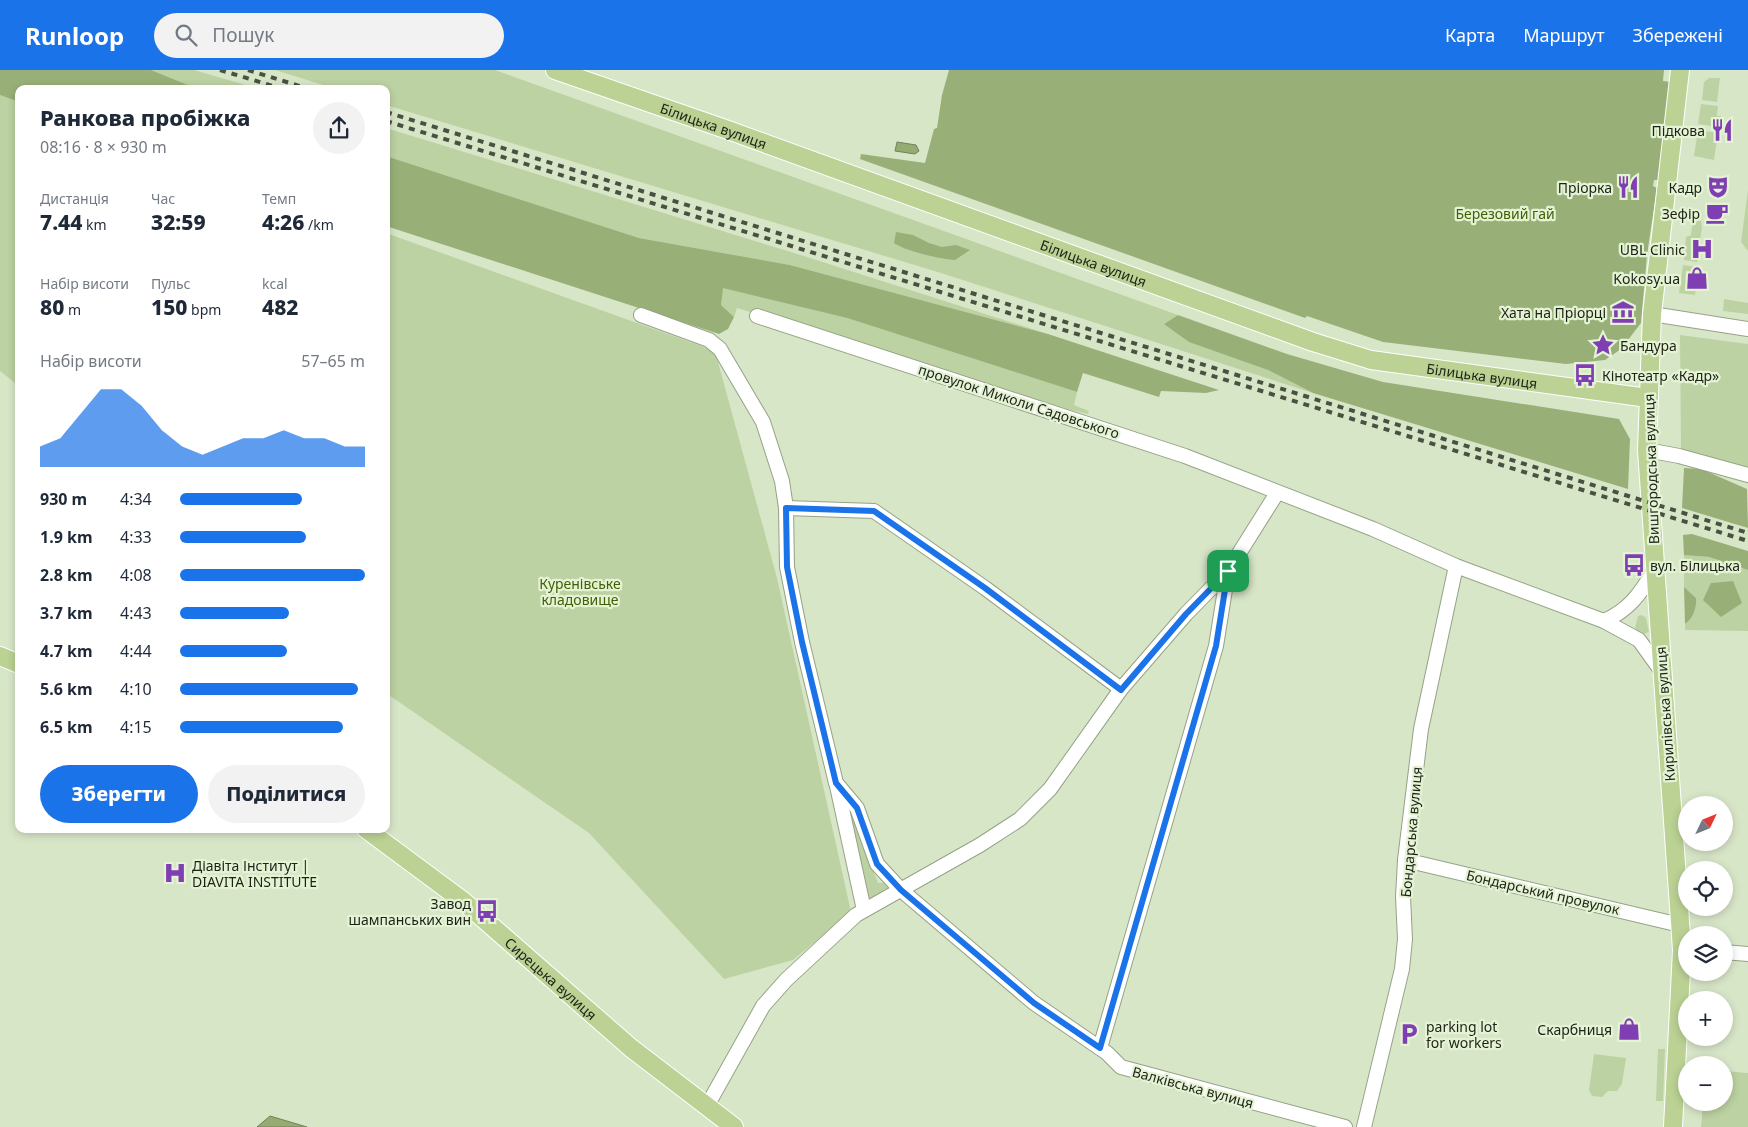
<!DOCTYPE html>
<html lang="uk">
<head>
<meta charset="utf-8">
<style>
	:root { --surface:#fff; --page:#f2f2f3; --text:#1f2937; --muted:#747a83; --accent:#1a73e8 }
	body { margin:0; font-family:"Noto Sans",sans-serif; background:var(--page); color:var(--text); height:100vh; display:flex; flex-direction:column; font-size:19px; white-space:nowrap }
	* { box-sizing:border-box; margin:0 }
	p { font-size:16px; color:var(--muted) }
	.icon { flex:none; width:28px; height:28px; fill:none; stroke:currentColor; stroke-width:2; stroke-linecap:round; stroke-linejoin:round }
	.map { position:relative; flex:1; overflow:hidden }
	.sheet { position:absolute; left:15px; top:15px; width:375px; height:748px; display:flex; flex-direction:column; background:var(--surface); border-radius:10px; box-shadow:0 2px 8px #0003 }
	.sheet>* { flex:none }
	.needle { width:32px; rotate:47deg }
	.tools { position:absolute; left:1678px; top:726px; display:grid; gap:10px }
	.tools a { display:grid; place-items:center; width:55px; height:55px; border-radius:50%; background:var(--surface); box-shadow:0 2px 8px #0003; font-size:25px }
	.pin { position:absolute; display:grid; place-items:center; width:42px; height:42px; color:#fff; margin:-21px; border-radius:10px; box-shadow:0 2px 8px #0006 }
	.round { display:grid; place-items:center; flex:none; width:52px; height:52px; border-radius:26px; background:var(--page) }
	.head { display:flex; align-items:center; justify-content:space-between; height:85px; padding:0 25px }
	h1 { font-size:22px; font-weight:800; line-height:38px }
	.figures { display:grid; grid-template-columns:repeat(3,1fr); gap:8px; height:85px; padding:5px 25px }
	.figures div { display:grid; align-content:center }
	.figures b { font-size:21px; font-weight:800 }
	.figures small { font-size:14px; font-weight:400 }
	.figures p { font-size:14px }
	.chart { height:140px; padding:10px 25px }
	.chart p { display:flex; justify-content:space-between }
	.chart svg { width:100%; height:90px; margin-top:5px; fill:var(--accent); opacity:.7 }
	.action { display:flex; gap:10px; margin-top:auto; padding:10px 25px }
	.action a { flex:1; height:58px; border-radius:30px; background:var(--accent); color:#fff; font-size:20px; font-weight:800; line-height:58px; text-align:center }
	.action a+a { background:var(--page); color:var(--text) }
	ul { padding:0 25px; list-style:none; font-size:16px }
	li { display:grid; grid-template-columns:80px 60px 1fr; align-items:center; height:38px }
	li i { height:12px; border-radius:6px; background:var(--accent) }
	header { display:flex; align-items:center; gap:30px; box-sizing:border-box; height:70px; padding:0 25px; background:var(--accent); color:#fff }
	header strong { font-size:24px }
	nav { display:flex; gap:28px; margin-inline-start:auto; font-size:18px }
	.search { width:350px; height:45px; background:var(--page); display:flex; align-items:center; gap:12px; box-sizing:border-box; padding:0 18px; border-radius:28px; color:var(--muted); font-size:19px }
	.map>svg:first-child { display:block }
	.green { fill:#bdd2a2 }
	.forest { fill:#98b078 }
	.water { fill:#94ab73; stroke:#708257 }
	.lines { fill:none; stroke-linecap:round; stroke-linejoin:round }
	.minor-casing { stroke:#96a286; stroke-width:16 }
	.major-casing { stroke:#fff; stroke-width:20 }
	.minor { stroke:#fff; stroke-width:14 }
	.major { stroke:#bbd294; stroke-width:18 }
	.rail { stroke:#4a5142; stroke-width:4; stroke-dasharray:6 6; stroke-linecap:butt }
	.route-casing { stroke:#fff; stroke-width:10 }
	.route { stroke:#1a73e8; stroke-width:6 }
	.labels { text-anchor:middle; dominant-baseline:central; stroke-width:4.5; stroke-linejoin:round; paint-order:stroke }
	.street-label { font-size:14px; fill:#1d2217; stroke:#e5f3d5 }
	.poi-label { font-size:14px; fill:#1d2217; stroke:#e5f3d5; text-anchor:end }
	.park-label { font-size:14px; fill:#435f05; stroke:#e5f3d5 }
</style>
</head>
<body>
<header>
<strong>Runloop</strong>
<div class="search"><svg class="icon" aria-label="search" viewBox="0 0 24 24"><circle cx="10" cy="10" r="6"/><path d="M15 15l6 6"/></svg>Пошук</div>
<nav><a>Карта</a><a>Маршрут</a><a>Збережені</a></nav>
</header>
<div class="map">
<svg width="1748" height="1057" viewBox="0 0 1748 1057">
	<rect width="100%" height="100%" fill="#d8e6c8"/>
	<g class="green">
		<path d="M 151,0 L 194,0 L 259,19 L 198,19 Z"/>
		<path d="M 275,0 L 495,0 L 1178,245 L 1164,254 L 1268,300 L 1313,323 L 941,203 L 386,35 L 386,19 L 336,19 Z"/>
		<path d="M 1709,8 L 1720,8 L 1717,32 L 1702,30 L 1704,12 Z"/>
		<path d="M 0,25 L 19,32 L 19,316 L 0,301 Z"/>
		<path d="M 1701,34 L 1718,36 L 1717,46 L 1721,46 L 1719,57 L 1698,54 Z"/>
		<path d="M 386,58 L 804,186 L 1048,264 L 790,195 L 639,168 L 386,86 Z"/>
		<path d="M 1698,60 L 1718,63 L 1714,90 L 1694,86 Z"/>
		<path d="M 1748,120 L 1748,181 L 1741,172 Z"/>
		<path d="M 1693,150 L 1701,151 L 1702,157 L 1697,192 L 1684,190 L 1686,167 L 1691,165 Z"/>
		<path d="M 386,163 L 715,281 L 777,508 L 851,842 L 793,890 L 724,909 L 589,763 L 386,623 Z"/>
		<path d="M 1683,195 L 1696,197 L 1693,217 L 1696,218 L 1695,225 L 1679,223 Z"/>
		<path d="M 722,217 L 847,248 L 1077,322 L 1074,335 L 1089,341 L 1088,344 L 1070,340 L 737,238 L 734,247 L 721,235 Z"/>
		<path d="M 1724,229 L 1748,233 L 1748,244 L 1723,241 Z"/>
		<path d="M 1680,265 L 1748,274 L 1748,401 L 1681,381 Z"/>
		<path d="M 1684,485 L 1709,487 L 1748,500 L 1748,561 L 1685,560 L 1685,554 C 1693,549 1697,537 1696,528 L 1684,517 Z"/>
		<path d="M 1642,545 L 1646,548 L 1649,562 L 1641,565 L 1635,558 L 1638,546 Z"/>
		<path d="M 849,738 L 878,813 L 889,813 L 892,818 L 871,832 L 866,829 Z"/>
		<path d="M 1658,979 L 1665,979 L 1663,1031 L 1656,1031 Z"/>
		<path d="M 1594,984 L 1626,988 L 1622,1014 L 1617,1021 L 1608,1021 L 1602,1027 L 1592,1026 L 1589,1020 Z"/>
		<path d="M 1724,1001 L 1748,1003 L 1748,1057 L 1701,1057 L 1703,1033 L 1724,1032 Z"/>
	</g>
	<g class="forest">
		<path d="M 0,0 L 151,0 L 198,19 L 19,19 L 19,32 L 0,25 Z"/>
		<path d="M 949,0 L 1664,0 L 1663,11 L 1671,12 L 1658,110 L 1654,110 L 1653,116 L 1657,118 L 1647,185 L 1641,253 L 1621,279 L 1605,290 L 1566,294 L 1383,272 L 1307,246 L 1305,248 L 860,89 L 861,84 L 925,93 L 934,59 L 937,58 L 942,25 Z"/>
		<path d="M 386,86 L 639,168 L 790,195 L 1048,264 L 1219,320 L 1206,323 L 1161,321 L 1159,327 L 1083,303 L 1077,322 L 847,248 L 723,218 L 721,235 L 734,247 L 728,259 L 719,264 L 386,156 Z"/>
		<path d="M 896,162 L 913,165 L 929,173 L 942,177 L 956,175 L 970,180 L 955,190 C 940,189 905,181 894,173 Z"/>
		<path d="M 1178,245 L 1287,284 L 1383,312 L 1619,349 L 1630,369 L 1628,419 L 1313,323 L 1268,300 L 1189,272 L 1164,254 Z"/>
		<path d="M 1684,398 L 1701,399 L 1747,419 L 1748,458 L 1682,438 Z"/>
		<path d="M 1692,464 L 1748,481 L 1748,500 L 1709,487 L 1684,485 L 1683,465 Z"/>
		<path d="M 1733,511 L 1742,533 L 1721,547 L 1703,530 L 1711,513 Z"/>
		<path d="M 1684,517 L 1696,528 C 1697,537 1693,549 1685,554 Z"/>
	</g>
	<g class="water">
		<path d="M 897,72 L 916,75 L 919,81 L 915,84 L 895,81 Z"/>
		<path d="M 270,1046 L 307,1057 L 257,1057 Z"/>
	</g>
	<g class="lines">
		<defs>
			<g id="minor">
				<path d="M 1652,244 L 1748,259"/>
				<path d="M 641,245 L 709,270 L 720,279 L 763,352 L 782,411 L 786,438 L 787,497 L 802,572 L 836,713 L 857,738 L 877,794 L 901,820 L 1034,933 L 1107,983 L 1121,997 L 1345,1057"/>
				<path d="M 757,246 L 1185,386 L 1373,459 L 1456,496 L 1604,551 L 1639,570 L 1662,602"/>
				<path d="M 1647,380 L 1679,386 L 1748,405"/>
				<path d="M 786,438 L 874,441 L 985,518 L 1121,619"/>
				<path d="M 1604,551 C 1629,540 1640,524 1654,501"/>
				<path d="M 837,716 L 864,840"/>
				<path d="M 1405,790 L 1680,855"/>
				<path d="M 1724,882 L 1748,884"/>
				<path d="M 1100,978 L 1216,576 L 1228,501"/>
				<path d="M 707,1036 L 763,936 L 786,910 L 856,845 L 980,775 L 1020,749 L 1050,719 L 1121,619 L 1186,544 L 1228,501 L 1277,423"/>
				<path d="M 1364,1057 L 1402,899 L 1405,869 L 1403,827 L 1405,790 L 1421,659 L 1456,496"/>
			</g>
			<g id="major">
				<path id="s1" d="M 555,0 L 728,60 L 1313,272 L 1371,290 L 1648,328"/>
				<path d="M 0,586 L 19,594"/>
				<path id="s2" d="M 366,759 L 463,831 L 631,978 L 734,1057"/>
				<path d="M 1673,1057 L 1682,880 L 1647,380 L 1652,244 L 1680,0"/>
			</g>
		</defs>
		<use href="#minor" class="minor-casing"/>
		<use href="#major" class="major-casing"/>
		<use href="#minor" class="minor"/>
		<use href="#major" class="major"/>
		<g class="rail">
			<path d="M 220,0 L 283,19"/>
			<path d="M 248,0 L 309,19"/>
			<path d="M 386,42 L 1748,463"/>
			<path d="M 386,51 L 1748,471"/>
		</g>
	</g>
	<g class="lines">
		<defs>
			<path id="route" d="M 786,438 L 874,441 L 985,518 L 1121,620 L 1186,544 L 1228,501 L 1216,576 L 1100,978 L 1034,933 L 901,820 L 877,794 L 857,738 L 836,713 L 802,572 L 787,497 Z"/>
		</defs>
		<use href="#route" class="route-casing"/>
		<use href="#route" class="route"/>
	</g>
	<defs>
		<symbol id="restaurant-bare" viewBox="-9 -9 18 18"><path d="M-5-6h1v4h1v-4h1v4h1v-4h1v5L-1.5 .5V6h-2V.5L-5-1ZM5-6V6H3V1.5H1.5Q1.5-4 5-6Z" fill="#7f3eb2" stroke="#e5f3d5" stroke-width="2.5" paint-order="stroke"/></symbol>
		<symbol id="theatre-bare" viewBox="-9 -9 18 18"><path d="M-5-5.5Q0-4 5-5.5V0Q5 5 0 6Q-5 5-5 0ZM-3.3-2.5H-1v1.5H-3.3ZM1-2.5H3.3v1.5H1ZM-2.8 1Q0 5.5 2.8 1Z" fill="#7f3eb2" stroke="#e5f3d5" stroke-width="2.5" paint-order="stroke"/></symbol>
		<symbol id="cafe-bare" viewBox="-9 -9 18 18"><path d="M-5.5-4.5H6V0H3Q3 3.5 0 3.5H-2.5Q-5.5 3.5-5.5 0ZM3-3.2v2h1.7v-2ZM-6 4.5H4V6H-6Z" fill="#7f3eb2" stroke="#e5f3d5" stroke-width="2.5" paint-order="stroke"/></symbol>
		<symbol id="hospital-bare" viewBox="-9 -9 18 18"><path d="M-5-5h3v3.5h4V-5h3V5h-3V1.5h-4V5h-3Z" fill="#7f3eb2" stroke="#e5f3d5" stroke-width="2.5" paint-order="stroke"/></symbol>
		<symbol id="shop-bare" viewBox="-9 -9 18 18"><path d="M-5-2.5h2.3a2.7 3.5 0 0 1 5.4 0H5L5.5 6h-11ZM-1.5-2.5h3a1.5 2.3 0 0 0-3 0Z" fill="#7f3eb2" stroke="#e5f3d5" stroke-width="2.5" paint-order="stroke"/></symbol>
		<symbol id="museum-bare" viewBox="-9 -9 18 18"><path d="M0-6L6-3V-2H-6V-3ZM-5-1h2V3h-2ZM-1-1h2V3h-2ZM3-1h2V3H3ZM-6 4H6V6H-6Z" fill="#7f3eb2" stroke="#e5f3d5" stroke-width="2.5" paint-order="stroke"/></symbol>
		<symbol id="sight-bare" viewBox="-9 -9 18 18"><path d="M0-6L1.8-2.2L6-1.7L2.9 1.2L3.7 5.4L0 3.3L-3.7 5.4L-2.9 1.2L-6-1.7L-1.8-2.2Z" fill="#7f3eb2" stroke="#e5f3d5" stroke-width="2.5" paint-order="stroke"/></symbol>
		<symbol id="bus-bare" viewBox="-9 -9 18 18"><path d="M-5-6H5V4H4V6H2V4H-2V6H-4V4H-5ZM-3.5-4V0h7V-4ZM-3.5 1.2v1.5H-2V1.2ZM2 1.2v1.5H3.5V1.2Z" fill="#7f3eb2" stroke="#e5f3d5" stroke-width="2.5" paint-order="stroke"/></symbol>
		<symbol id="parking-bare" viewBox="-9 -9 18 18"><path d="M-3.5-5.5H1a3.5 3.5 0 0 1 0 7H-1V5.5H-3.5ZM-1-3.4V-.6H.8a1.4 1.4 0 0 0 0-2.8Z" fill="#7f3eb2" stroke="#e5f3d5" stroke-width="2.5" paint-order="stroke"/></symbol>
	</defs>
	<g fill-rule="evenodd">
		<use href="#restaurant-bare" x="1706" y="44" width="32" height="32"/>
		<use href="#restaurant-bare" x="1612" y="101" width="32" height="32"/>
		<use href="#theatre-bare" x="1702" y="101" width="32" height="32"/>
		<use href="#cafe-bare" x="1701" y="127" width="32" height="32"/>
		<use href="#hospital-bare" x="1686" y="163" width="32" height="32"/>
		<use href="#shop-bare" x="1681" y="192" width="32" height="32"/>
		<use href="#museum-bare" x="1607" y="226" width="32" height="32"/>
		<use href="#sight-bare" x="1587" y="259" width="32" height="32"/>
		<use href="#bus-bare" x="1569" y="289" width="32" height="32"/>
		<use href="#bus-bare" x="1618" y="479" width="32" height="32"/>
		<use href="#hospital-bare" x="159" y="787" width="32" height="32"/>
		<use href="#bus-bare" x="471" y="825" width="32" height="32"/>
		<use href="#shop-bare" x="1613" y="943" width="32" height="32"/>
		<use href="#parking-bare" x="1393" y="948" width="32" height="32"/>
	</g>
	<g class="labels">
		<g class="street-label">
			<text stroke="none"><textPath href="#s1" startOffset="168">Білицька вулиця</textPath></text>
			<text stroke="none"><textPath href="#s1" startOffset="572">Білицька вулиця</textPath></text>
			<text stroke="none"><textPath href="#s1" startOffset="978">Білицька вулиця</textPath></text>
			<text transform="translate(1019 331) rotate(18)">провулок Миколи Садовського</text>
			<text transform="translate(1651 399) rotate(-92)">Вишгородська вулиця</text>
			<text transform="translate(1665 644) rotate(-94)">Кирилівська вулиця</text>
			<text transform="translate(1411 762) rotate(-85)">Бондарська вулиця</text>
			<text transform="translate(1543 822) rotate(13)">Бондарський провулок</text>
			<text stroke="none"><textPath href="#s2" startOffset="238">Сирецька вулиця</textPath></text>
			<text transform="translate(1193 1017) rotate(15)">Валківська вулиця</text>
		</g>
		<g class="poi-label">
			<text x="1705" y="60">Підкова</text>
			<text x="1612" y="117">Пріорка</text>
			<text x="1702" y="117">Кадр</text>
			<text x="1700" y="143">Зефір</text>
			<text x="1685" y="179">UBL Clinic</text>
			<text x="1680" y="208">Kokosy.ua</text>
			<text x="1606" y="242">Хата на Пріорці</text>
			<text x="1620" y="275" text-anchor="start">Бандура</text>
			<text x="1602" y="305" text-anchor="start">Кінотеатр «Кадр»</text>
			<text x="1650" y="495" text-anchor="start">вул. Білицька</text>
			<text x="192" y="795" text-anchor="start">Діавіта Інститут |<tspan x="192" dy="16">DIAVITA INSTITUTE</tspan></text>
			<text x="471" y="833">Завод<tspan x="471" dy="16">шампанських вин</tspan></text>
			<text x="1426" y="956" text-anchor="start">parking lot<tspan x="1426" dy="16">for workers</tspan></text>
			<text x="1612" y="959">Скарбниця</text>
		</g>
		<g class="park-label">
			<text x="1505" y="143">Березовий гай</text>
			<text x="580" y="513">Куренівське<tspan x="580" dy="16">кладовище</tspan></text>
		</g>
	</g>
</svg>
<div class="tools">
<a><svg class="needle" viewBox="-14 -14 28 28"><path d="M0-13l5 13h-10z" fill="#e53935"/><path d="M0 13l5-13h-10z" fill="#747a83"/></svg></a>
<a><svg class="icon" aria-label="locate" viewBox="0 0 24 24"><circle cx="12" cy="12" r="6"/><path d="M12 2v4M12 18v4M2 12h4M18 12h4"/></svg></a>
<a><svg class="icon" aria-label="layers" viewBox="0 0 24 24"><path d="M12 4l9 5-9 5-9-5zM3 14l9 5 9-5"/></svg></a>
<a>+</a>
<a>−</a>
</div>
<div class="pin" style="left:1228px;top:501px;background:#1e9e55"><svg class="icon" aria-label="arrive" viewBox="0 0 24 24"><path d="M6 21V4h12l-3 4 3 4H6"/></svg></div>
<section class="sheet">
<div class="head"><div><h1>Ранкова пробіжка</h1><p>08:16 · 8 × 930 m</p></div><a class="round"><svg class="icon" aria-label="share" viewBox="0 0 24 24"><path d="M12 15V3M7 8l5-5 5 5M5 13v7h14v-7"/></svg></a></div>
<div class="figures">
<div><p>Дистанція</p><b>7.44<small> km</small></b></div>
<div><p>Час</p><b>32:59</b></div>
<div><p>Темп</p><b>4:26<small> /km</small></b></div>
</div>
<div class="figures">
<div><p>Набір висоти</p><b>80<small> m</small></b></div>
<div><p>Пульс</p><b>150<small> bpm</small></b></div>
<div><p>kcal</p><b>482</b></div>
</div>
<div class="chart"><p><span>Набір висоти</span>57–65 m</p>
<svg viewBox="0 0 160 44" preserveAspectRatio="none"><path d="M0 44V34L10 30L20 18L30 6L40 6L50 14L60 26L70 34L80 38L90 34L100 30L110 30L120 26L130 30L140 30L150 34L160 34V44z"/></svg>
</div>
<ul>
<li><b>930 m</b>4:34<i style="width:66%"></i></li>
<li><b>1.9 km</b>4:33<i style="width:68%"></i></li>
<li><b>2.8 km</b>4:08<i style="width:100%"></i></li>
<li><b>3.7 km</b>4:43<i style="width:59%"></i></li>
<li><b>4.7 km</b>4:44<i style="width:58%"></i></li>
<li><b>5.6 km</b>4:10<i style="width:96%"></i></li>
<li><b>6.5 km</b>4:15<i style="width:88%"></i></li>
</ul>
<div class="action"><a>Зберегти</a><a>Поділитися</a></div>
</section>
</div>
</body>
</html>
